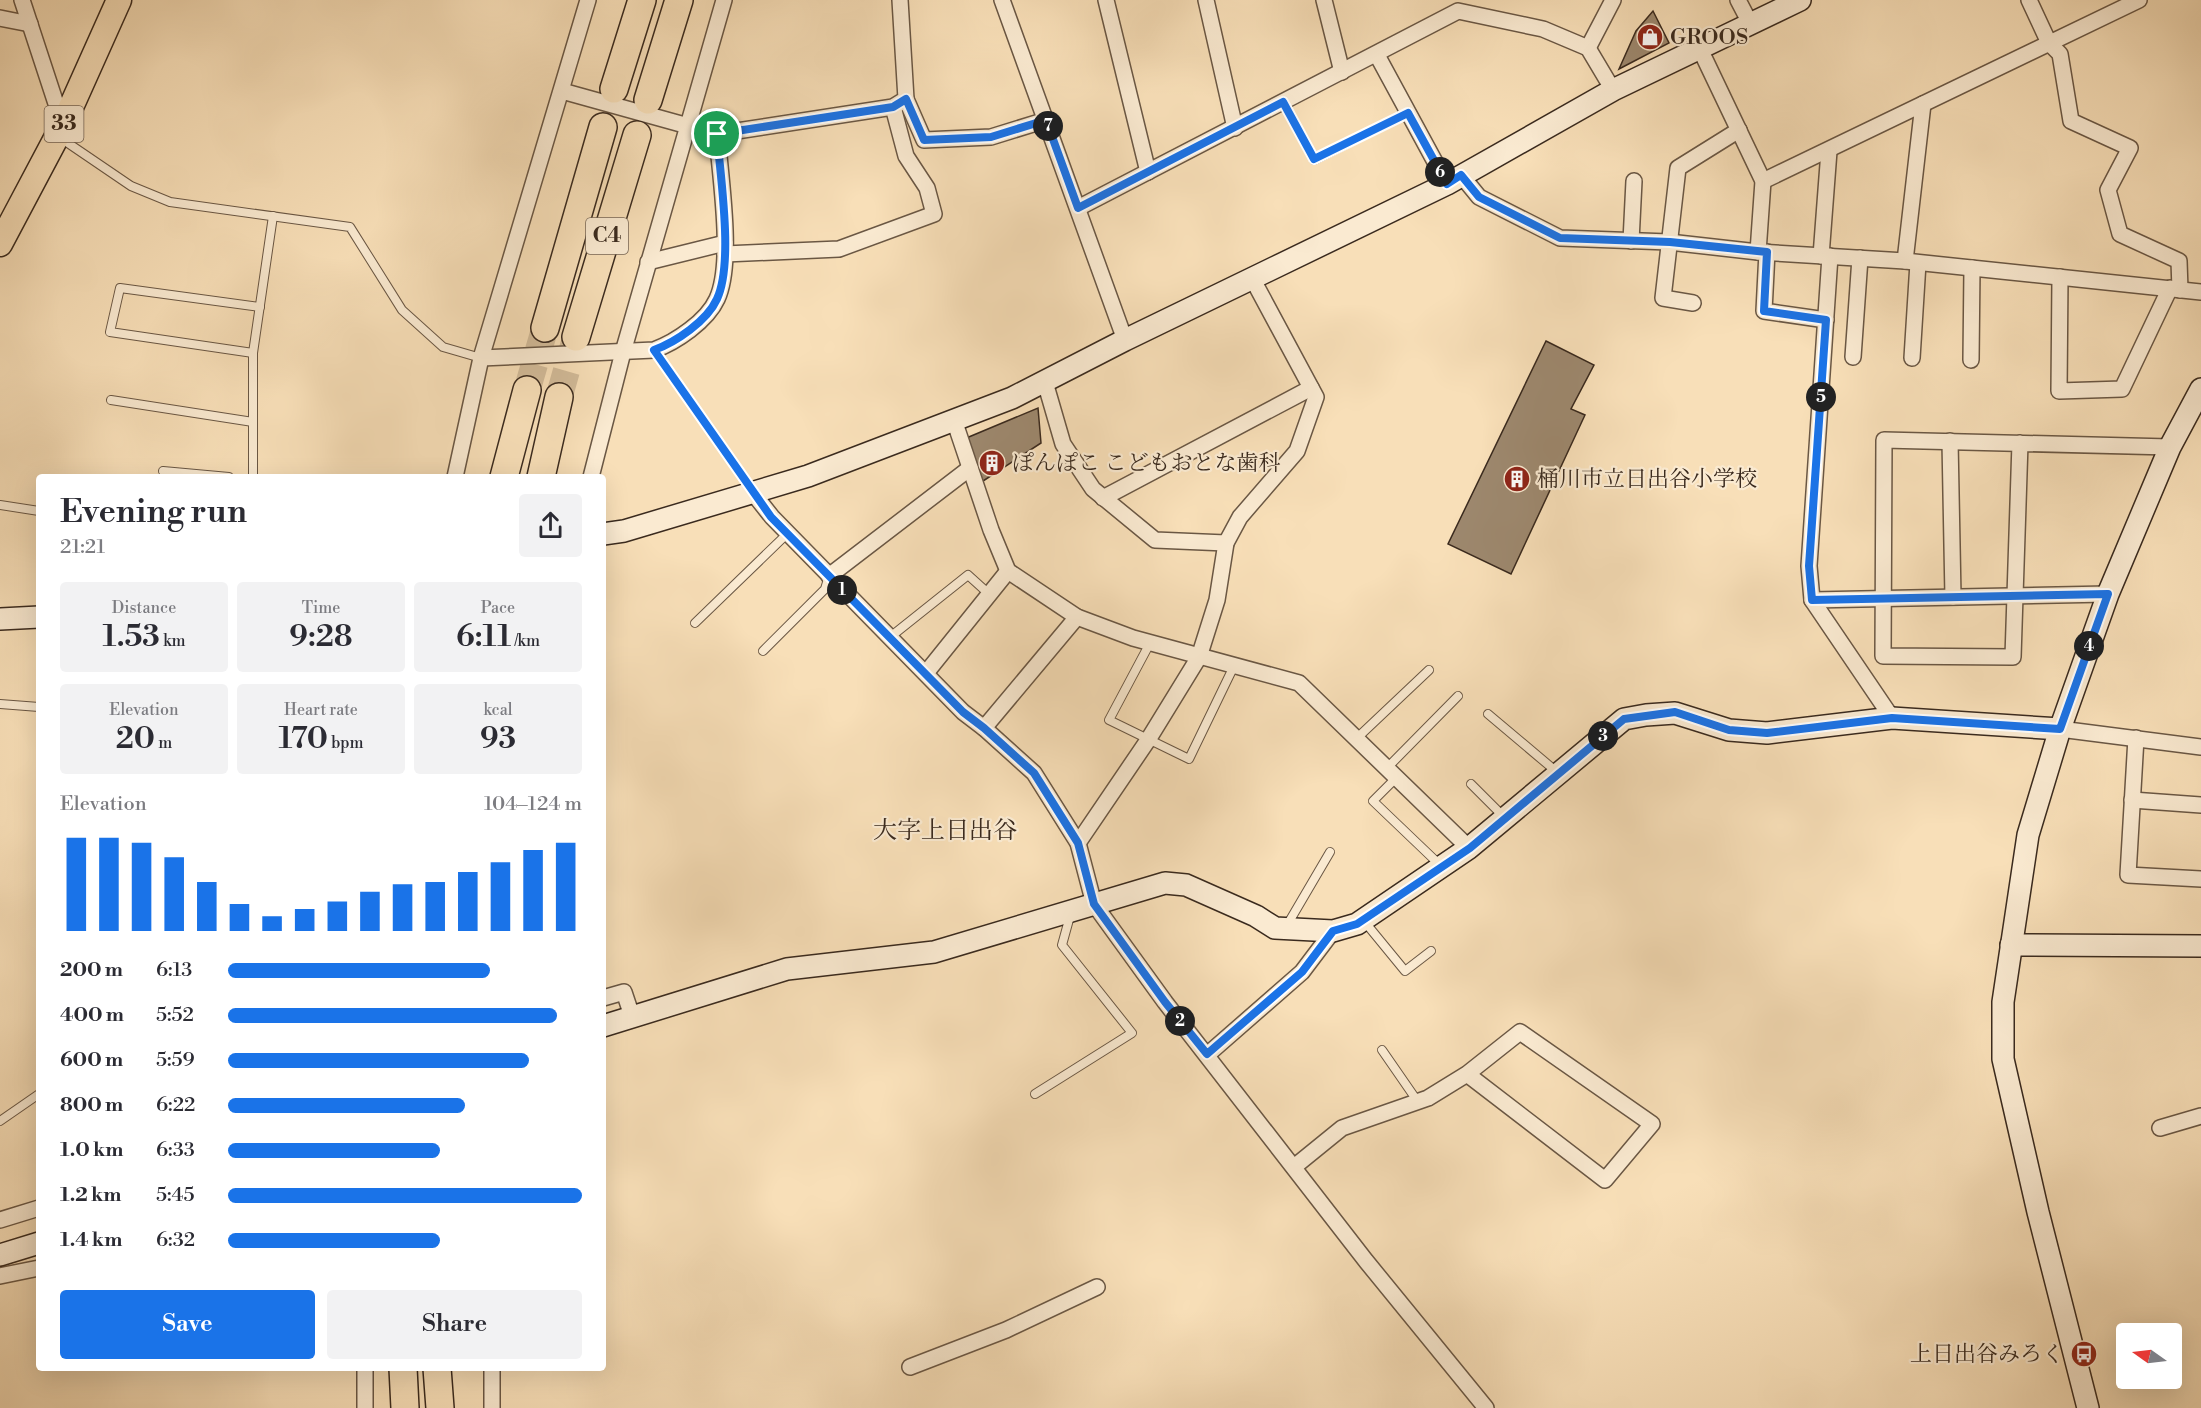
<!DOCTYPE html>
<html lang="en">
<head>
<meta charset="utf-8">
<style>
	:root { --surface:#fff; --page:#f2f2f3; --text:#2b2b33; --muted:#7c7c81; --accent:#1a73e8 }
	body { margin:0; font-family:"Libre Bodoni","Noto Serif JP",serif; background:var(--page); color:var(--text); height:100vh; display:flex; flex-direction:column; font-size:22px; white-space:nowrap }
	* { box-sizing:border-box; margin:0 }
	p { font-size:20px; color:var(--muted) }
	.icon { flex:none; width:33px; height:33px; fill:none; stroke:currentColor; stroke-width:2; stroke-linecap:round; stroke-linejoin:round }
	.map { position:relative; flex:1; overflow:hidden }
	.panel { position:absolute; left:36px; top:474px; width:570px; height:897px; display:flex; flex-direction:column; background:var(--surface); border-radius:6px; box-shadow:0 6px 24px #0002 }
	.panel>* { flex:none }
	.needle { width:39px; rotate:284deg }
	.controls { position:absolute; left:2116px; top:1323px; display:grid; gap:12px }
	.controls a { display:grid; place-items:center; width:66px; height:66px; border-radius:6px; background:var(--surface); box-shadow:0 6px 24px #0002; font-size:30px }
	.pin { position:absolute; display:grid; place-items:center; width:51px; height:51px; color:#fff; margin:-26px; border:3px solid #fff; border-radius:50%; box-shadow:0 2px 6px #0007 }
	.km { position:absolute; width:30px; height:30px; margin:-15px; border-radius:50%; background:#222; color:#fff; font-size:16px; line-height:30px; text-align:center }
	.round { display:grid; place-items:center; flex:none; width:63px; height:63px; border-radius:6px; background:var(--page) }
	.overview { display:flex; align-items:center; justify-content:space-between; height:102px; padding:0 24px }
	h1 { font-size:33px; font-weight:600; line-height:45px }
	.figures { display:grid; grid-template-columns:repeat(3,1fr); gap:9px; height:102px; padding:6px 24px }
	.figures div { display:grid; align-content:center; border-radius:6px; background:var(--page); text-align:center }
	.figures b { font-size:30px; font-weight:600 }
	.figures small { font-size:16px; font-weight:400 }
	.figures p { font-size:16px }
	.chart { height:168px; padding:12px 24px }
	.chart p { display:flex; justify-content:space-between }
	.chart svg { width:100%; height:108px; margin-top:6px; stroke:var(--accent); stroke-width:6 }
	.action { display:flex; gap:12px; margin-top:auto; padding:12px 24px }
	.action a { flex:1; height:69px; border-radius:6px; background:var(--accent); color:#fff; font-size:24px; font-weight:600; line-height:69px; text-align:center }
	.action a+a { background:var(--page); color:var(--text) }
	ul { padding:0 24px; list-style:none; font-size:20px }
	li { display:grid; grid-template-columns:96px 72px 1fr; align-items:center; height:45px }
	li i { height:15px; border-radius:8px; background:var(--accent) }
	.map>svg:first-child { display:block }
	.building { fill:#9d886e; stroke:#3a2a1e; stroke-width:1.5 }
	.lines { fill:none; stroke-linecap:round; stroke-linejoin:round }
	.highway-tunnel { stroke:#d2bb99; stroke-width:27; stroke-dasharray:27 14; stroke-linecap:butt }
	.lane-casing { stroke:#6a5744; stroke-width:10 }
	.street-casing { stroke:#6a5744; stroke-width:18 }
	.secondary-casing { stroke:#3a2a1e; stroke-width:24 }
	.primary-casing { stroke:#3a2a1e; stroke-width:27 }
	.highway-casing { stroke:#3a2a1e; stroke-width:30 }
	.lane { stroke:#faead1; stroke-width:8 }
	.street { stroke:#faead1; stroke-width:15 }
	.secondary { stroke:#faead1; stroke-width:21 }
	.primary { stroke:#f8dfb8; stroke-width:24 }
	.highway { stroke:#f8dfb8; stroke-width:27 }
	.route-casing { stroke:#fff; stroke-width:12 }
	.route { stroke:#1a73e8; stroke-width:8 }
	.labels { text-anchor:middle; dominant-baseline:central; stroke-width:4.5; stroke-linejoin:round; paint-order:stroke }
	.shield { fill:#faead1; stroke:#746454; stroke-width:1.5 }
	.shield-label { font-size:21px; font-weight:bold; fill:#3a2a1e }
	.poi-label { font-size:22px; fill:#3a2a1e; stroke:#faead1; text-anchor:start }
	.neighbourhood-label { font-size:24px; fill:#3a2a1e; stroke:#faead1 }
</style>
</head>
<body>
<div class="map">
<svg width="2201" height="1408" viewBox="0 0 2201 1408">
	<rect width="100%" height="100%" fill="#f8dfb8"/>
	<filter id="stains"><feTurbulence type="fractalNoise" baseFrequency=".00333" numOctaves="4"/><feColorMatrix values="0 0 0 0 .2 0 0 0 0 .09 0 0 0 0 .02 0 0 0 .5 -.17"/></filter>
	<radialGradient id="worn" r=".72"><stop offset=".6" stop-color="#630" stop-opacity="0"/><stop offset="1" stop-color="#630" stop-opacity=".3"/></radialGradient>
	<g class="building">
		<path d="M 1653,11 L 1669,43 L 1619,69 L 1636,31 Z"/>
		<path d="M 1546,341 L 1594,365 L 1571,409 L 1585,415 L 1511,574 L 1448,544 Z"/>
		<path d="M 1038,408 L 1041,443 L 980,483 L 964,439 Z"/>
	</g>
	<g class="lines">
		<g class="highway-tunnel">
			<path d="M 527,390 L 545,328"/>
			<path d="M 559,397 L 576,337"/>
		</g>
		<defs>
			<g id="lane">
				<path d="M 1283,102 L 1314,160 L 1408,113"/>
				<path d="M 59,137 L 131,186 L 170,202 L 350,227 L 402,310 L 443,347 L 481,358"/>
				<path d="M 654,350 L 753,491"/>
				<path d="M 253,353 L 110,332 L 120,288 L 260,307"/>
				<path d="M 111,400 L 253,422"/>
				<path d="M 163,471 L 229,477"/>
				<path d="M 253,477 L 253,353 L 273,216"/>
				<path d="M 0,505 L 39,511"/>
				<path d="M 695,623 L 788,533"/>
				<path d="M 889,638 L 968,575 L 989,594"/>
				<path d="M 1150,643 L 1109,720 L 1189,759 L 1234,666"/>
				<path d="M 763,651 L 825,589 L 829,576"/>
				<path d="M 0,704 L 39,707"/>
				<path d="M 1488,714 L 1558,773"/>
				<path d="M 1356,739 L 1429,670"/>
				<path d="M 1387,768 L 1458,696"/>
				<path d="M 1397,777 L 1373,801 L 1441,866"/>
				<path d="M 1471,784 L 1504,817"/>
				<path d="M 1364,921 L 1405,971 L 1431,951"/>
				<path d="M 1286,927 L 1330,852"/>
				<path d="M 1382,1050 L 1418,1102"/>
				<path d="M 1035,1094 L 1132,1033 L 1062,945 L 1070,916"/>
				<path d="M 0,1121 L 39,1094"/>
			</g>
			<g id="street">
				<path d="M 22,0 L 63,125"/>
				<path d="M 1002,0 L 1125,340"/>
				<path d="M 1106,0 L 1148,172"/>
				<path d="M 1206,0 L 1235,128"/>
				<path d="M 1324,0 L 1342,72"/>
				<path d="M 1738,0 L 1750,23"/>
				<path d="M 2029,0 L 2049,43 L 2060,54 L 2071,121 L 2130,148 L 2108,190 L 2120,234 L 2179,261 L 2180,290"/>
				<path d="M 0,18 L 30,24"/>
				<path d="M 1588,48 L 1613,0"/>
				<path d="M 1700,49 L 1763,181 L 1758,252"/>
				<path d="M 1377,55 L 1447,184"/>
				<path d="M 562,91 L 717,134 L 893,107 L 906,99 L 900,0"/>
				<path d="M 906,99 L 924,140 L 991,137 L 1046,120"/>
				<path d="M 1461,175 L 1479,197 L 1560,238 L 1669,242 L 1758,252 L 1905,261 L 2201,292"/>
				<path d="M 1763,181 L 2139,0"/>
				<path d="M 1078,208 L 1458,11 L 1543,29 L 1588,48 L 1613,90"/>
				<path d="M 1631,241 L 1634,181"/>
				<path d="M 1767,252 L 1764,311 L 1826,320"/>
				<path d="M 725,254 L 839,249 L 934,214 L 927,188 L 906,156 L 893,107"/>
				<path d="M 1821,256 L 1829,151"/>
				<path d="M 1830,256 L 1809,566 L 1812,600 L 1892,718"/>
				<path d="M 1905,261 L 1923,104"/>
				<path d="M 648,262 L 725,243"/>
				<path d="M 2060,277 L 2059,391 L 2122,389 L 2170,288"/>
				<path d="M 1693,303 L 1663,298 L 1678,168 L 1739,130"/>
				<path d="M 1853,357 L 1860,258"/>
				<path d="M 481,358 L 654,350 C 676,342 707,321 717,299 C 734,262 720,176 717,134"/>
				<path d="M 1912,358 L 1918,263"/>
				<path d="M 1971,360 L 1972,268"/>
				<path d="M 1045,382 L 1063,444 L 1093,489 L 1155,540 L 1226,543"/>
				<path d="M 954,420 L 991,530 L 1008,571 L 1077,617 L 1133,638 L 1299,683 L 1469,848"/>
				<path d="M 1950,441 L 1953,597"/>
				<path d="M 2020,443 L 2013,657 L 1883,656 L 1884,440 L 2170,447"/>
				<path d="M 455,477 L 481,358 L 588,0"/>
				<path d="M 591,477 L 623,352 L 724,0"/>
				<path d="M 753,493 L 772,517 L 963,712 L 984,728 L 1034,773 L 1078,843 L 1094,904 L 1165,1002 L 1366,1261 L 1486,1408"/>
				<path d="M 1103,498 L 1311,388"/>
				<path d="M 829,576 L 970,468"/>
				<path d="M 1812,600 L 2108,594"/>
				<path d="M 926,673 L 1008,571"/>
				<path d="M 984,728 L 1077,617"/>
				<path d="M 2060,729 L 2201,747"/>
				<path d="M 2136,738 L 2128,875 L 2201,879"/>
				<path d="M 2132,800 L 2201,805"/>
				<path d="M 1078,843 L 1148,740 L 1199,657 L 1217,600 L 1226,543 L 1240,517 L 1297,451 L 1316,397 L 1252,278"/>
				<path d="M 603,998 L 624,992 L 632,1016"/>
				<path d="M 1207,1055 L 1302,972 L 1333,931"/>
				<path d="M 2160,1128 L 2201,1116"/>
				<path d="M 1294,1167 L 1342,1128 L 1428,1098 L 1467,1074 L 1520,1032 L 1652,1124 L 1605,1180 L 1467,1074"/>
				<path d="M 0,1220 L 39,1208"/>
				<path d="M 0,1276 L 39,1268"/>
				<path d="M 910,1367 L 1006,1330 L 1097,1287"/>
				<path d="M 492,1368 L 492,1408"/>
				<path d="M 365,1408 L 365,1368"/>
			</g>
			<g id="secondary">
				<path d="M 603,534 L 624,531 L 808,476 L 1012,398 L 1125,340 L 1447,184 L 1613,90 L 1800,0"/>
				<path d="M 0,619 L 39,617"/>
				<path d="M 2011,945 L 2201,946"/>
				<path d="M 603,1026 L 787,969 L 934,952 L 1165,883 L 1186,885 L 1256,916 L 1275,928 L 1333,931 L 1357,924 L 1469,848 L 1624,719 L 1646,715 L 1675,713 L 1729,730 L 1767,733 L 1892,718 L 2060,729"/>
				<path d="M 0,1255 L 39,1243"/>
				<path d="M 2088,1408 L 2038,1212 L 2003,1059 L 2003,1002 L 2028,835 L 2060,729 L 2108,594 L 2170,447 L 2201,389"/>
			</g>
			<path id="primary" d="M 0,244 L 63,125 L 119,0"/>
			<g id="highway">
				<path d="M 614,89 L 642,0"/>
				<path d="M 648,100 L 679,0"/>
				<path d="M 545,328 L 603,127"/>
				<path d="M 576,337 L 637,135"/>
				<path d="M 504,477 L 527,390"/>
				<path d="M 541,477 L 559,397"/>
				<path d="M 403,1368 L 405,1408"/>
				<path d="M 437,1368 L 440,1408"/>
			</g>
		</defs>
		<use href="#lane" class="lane-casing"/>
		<use href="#street" class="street-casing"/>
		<use href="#secondary" class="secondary-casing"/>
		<use href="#primary" class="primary-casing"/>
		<use href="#highway" class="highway-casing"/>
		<use href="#lane" class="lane"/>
		<use href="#street" class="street"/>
		<use href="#secondary" class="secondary"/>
		<use href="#primary" class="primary"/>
		<use href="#highway" class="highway"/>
	</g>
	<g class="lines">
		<defs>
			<path id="route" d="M 906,99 L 924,140 L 991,137 L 1046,120 L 1078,208 L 1283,102 L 1314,159 L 1408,113 L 1447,184 L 1461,175 L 1479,197 L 1560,238 L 1670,242 L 1767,252 L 1764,311 L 1826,320 L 1809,566 L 1812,600 L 2108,594 L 2060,729 L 1892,718 L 1767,733 L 1729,730 L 1675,712 L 1624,719 L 1470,848 L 1357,924 L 1333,931 L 1302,972 L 1207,1054 L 1165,1002 L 1094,904 L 1078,843 L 1034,773 L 984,728 L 963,712 L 771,517 L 654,350 C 676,342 707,321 717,299 C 734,262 720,176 717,134 L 893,107 Z"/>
		</defs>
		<use href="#route" class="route-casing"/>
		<use href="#route" class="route"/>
	</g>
	<defs>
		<symbol id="shop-disc" viewBox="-11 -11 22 22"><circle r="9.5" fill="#8f2418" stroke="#faead1"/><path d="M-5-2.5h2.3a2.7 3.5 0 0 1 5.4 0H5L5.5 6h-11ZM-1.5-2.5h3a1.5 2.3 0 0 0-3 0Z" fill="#fff"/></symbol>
		<symbol id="building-disc" viewBox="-11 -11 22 22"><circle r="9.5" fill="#8f2418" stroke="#faead1"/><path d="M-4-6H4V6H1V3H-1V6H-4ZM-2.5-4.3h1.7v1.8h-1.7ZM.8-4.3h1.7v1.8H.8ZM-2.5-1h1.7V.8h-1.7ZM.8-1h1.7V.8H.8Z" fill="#fff"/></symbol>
		<symbol id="bus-disc" viewBox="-11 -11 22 22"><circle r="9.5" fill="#8f2418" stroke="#faead1"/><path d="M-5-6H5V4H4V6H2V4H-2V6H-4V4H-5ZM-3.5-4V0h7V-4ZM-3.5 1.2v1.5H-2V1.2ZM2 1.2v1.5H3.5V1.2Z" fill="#fff"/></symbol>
	</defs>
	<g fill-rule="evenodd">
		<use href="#shop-disc" x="1635" y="22" width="30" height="30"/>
		<use href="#building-disc" x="977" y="448" width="30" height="30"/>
		<use href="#building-disc" x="1502" y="464" width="30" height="30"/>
		<use href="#bus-disc" x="2069" y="1339" width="30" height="30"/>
	</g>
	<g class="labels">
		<g class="shield">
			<rect x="44.5" y="106" width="39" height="36" rx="4.5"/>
			<rect x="586" y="218" width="42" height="36" rx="4.5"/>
		</g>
		<g class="shield-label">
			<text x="64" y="124">33</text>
			<text x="607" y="236">C4</text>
		</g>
		<g class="poi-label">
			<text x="1670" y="37">GROOS</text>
			<text x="1012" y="463">ぽんぽこ こどもおとな歯科</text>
			<text x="1537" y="479">桶川市立日出谷小学校</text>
			<text x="2064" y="1354" text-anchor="end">上日出谷みろく</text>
		</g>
		<g class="neighbourhood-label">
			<text x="945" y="831">大字上日出谷</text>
		</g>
	</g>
	<rect width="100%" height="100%" filter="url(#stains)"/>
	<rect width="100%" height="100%" fill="url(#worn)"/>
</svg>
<div class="controls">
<a><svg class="needle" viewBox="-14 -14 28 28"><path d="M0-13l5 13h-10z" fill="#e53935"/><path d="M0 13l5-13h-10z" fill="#7c7c81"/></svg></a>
</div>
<div class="pin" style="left:717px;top:134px;background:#1e9e55"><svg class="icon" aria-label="arrive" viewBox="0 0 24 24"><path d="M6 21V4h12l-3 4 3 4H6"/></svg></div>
<b class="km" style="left:842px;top:590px">1</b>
<b class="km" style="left:1180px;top:1021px">2</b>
<b class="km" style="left:1603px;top:736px">3</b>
<b class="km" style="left:2089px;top:646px">4</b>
<b class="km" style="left:1821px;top:397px">5</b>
<b class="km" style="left:1440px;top:172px">6</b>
<b class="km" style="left:1048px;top:126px">7</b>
<section class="panel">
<div class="overview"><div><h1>Evening run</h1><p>21:21</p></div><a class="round"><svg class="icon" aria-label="share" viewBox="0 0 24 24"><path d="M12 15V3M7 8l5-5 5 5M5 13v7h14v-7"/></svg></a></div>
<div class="figures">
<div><p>Distance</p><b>1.53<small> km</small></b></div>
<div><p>Time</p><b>9:28</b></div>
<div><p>Pace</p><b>6:11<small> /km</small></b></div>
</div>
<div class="figures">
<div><p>Elevation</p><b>20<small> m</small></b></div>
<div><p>Heart rate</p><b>170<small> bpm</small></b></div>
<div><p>kcal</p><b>93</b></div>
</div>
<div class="chart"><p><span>Elevation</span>104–124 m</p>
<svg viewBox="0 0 160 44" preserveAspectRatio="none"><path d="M5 44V6M15 44V6M25 44V8M35 44V14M45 44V24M55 44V33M65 44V38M75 44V35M85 44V32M95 44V28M105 44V25M115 44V24M125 44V20M135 44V16M145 44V11M155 44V8"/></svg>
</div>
<ul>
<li><b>200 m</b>6:13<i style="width:74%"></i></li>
<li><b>400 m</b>5:52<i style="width:93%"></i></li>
<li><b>600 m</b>5:59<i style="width:85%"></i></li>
<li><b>800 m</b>6:22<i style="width:67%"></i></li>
<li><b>1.0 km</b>6:33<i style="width:60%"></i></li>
<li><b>1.2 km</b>5:45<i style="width:100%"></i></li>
<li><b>1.4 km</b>6:32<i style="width:60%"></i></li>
</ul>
<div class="action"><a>Save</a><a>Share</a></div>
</section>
</div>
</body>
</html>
